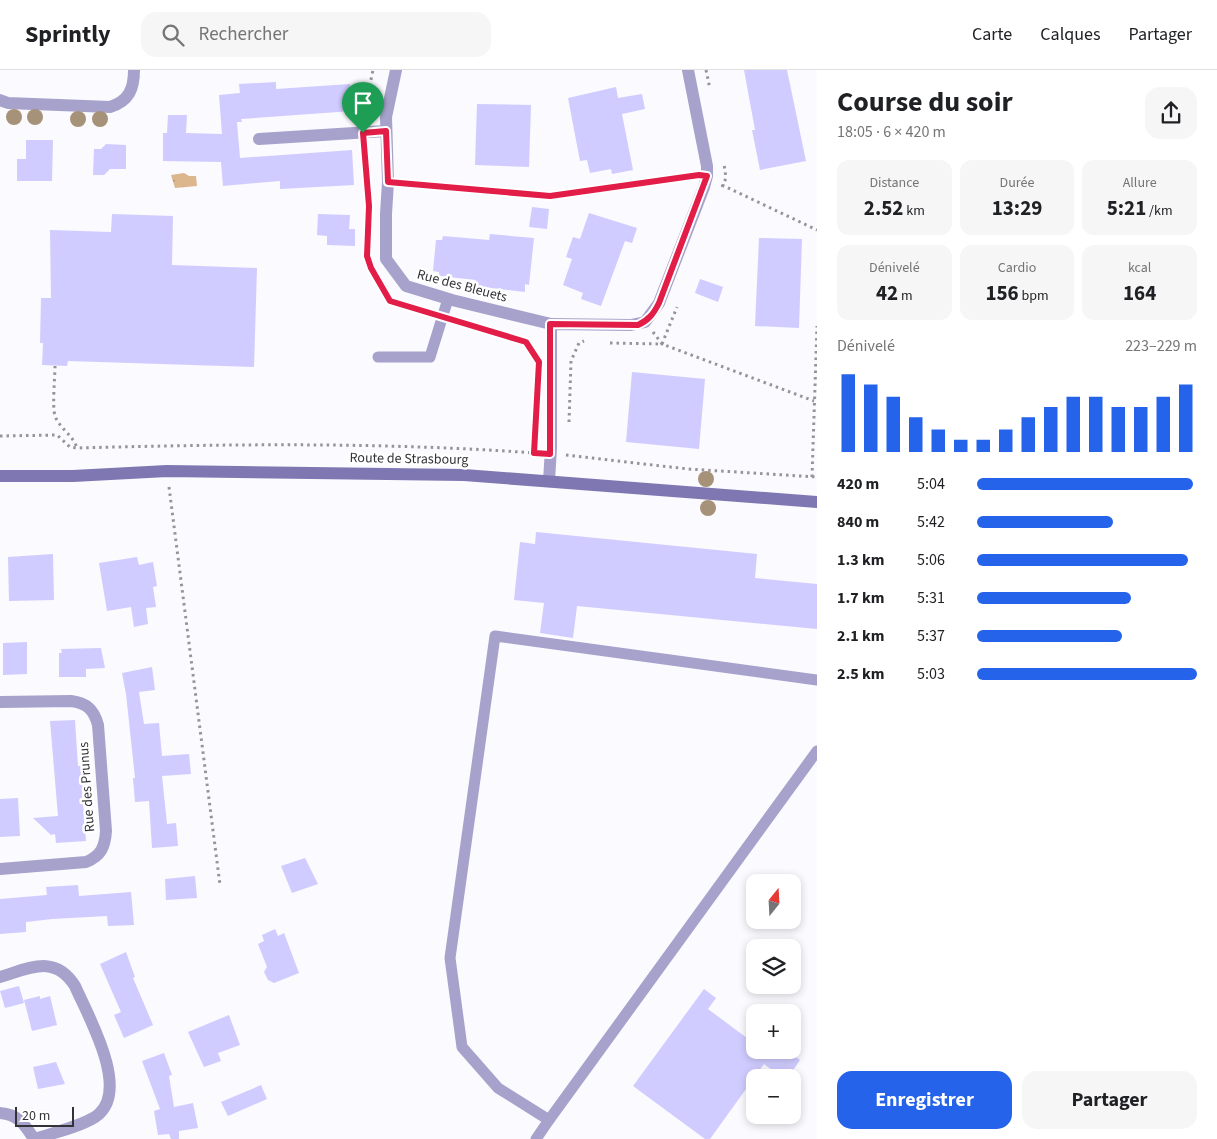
<!DOCTYPE html>
<html lang="fr">
<head>
<meta charset="utf-8">
<style>
	:root { --surface:#fff; --page:#f6f6f6; --text:#202124; --muted:#757577; --line:#e0e0e0; --accent:#2563eb }
	body { margin:0; font-family:"Source Sans 3",sans-serif; background:var(--page); color:var(--text); height:100vh; display:flex; flex-direction:column; font-size:19px; white-space:nowrap }
	* { box-sizing:border-box; margin:0 }
	p { font-size:16px; color:var(--muted) }
	.icon { flex:none; width:28px; height:28px; fill:none; stroke:currentColor; stroke-width:2; stroke-linecap:round; stroke-linejoin:round }
	.map { position:relative; flex:1; overflow:hidden }
	.details { display:flex; flex-direction:column; background:var(--surface); width:400px }
	.details>* { flex:none }
	.needle { width:32px; rotate:18deg }
	.buttons { position:absolute; left:746px; top:804px; display:grid; gap:10px }
	.buttons a { display:grid; place-items:center; width:55px; height:55px; border-radius:10px; background:var(--surface); box-shadow:0 2px 8px #0003; font-size:25px }
	.scale { position:absolute; left:15px; bottom:12px; width:59px; box-sizing:border-box; padding-left:5px; border:2px solid #333337; border-top:0; font-size:14px; line-height:18px; white-space:nowrap; color:#333337; -webkit-text-stroke:4px #fff; paint-order:stroke }
	.pin { position:absolute; display:grid; place-items:center; width:42px; height:42px; color:#fff; margin:-51px -21px; border-radius:50% 50% 50% 0; rotate:-45deg; box-shadow:0 0 5px #0007 }
	.pin .icon { rotate:45deg }
	.round { display:grid; place-items:center; flex:none; width:52px; height:52px; border-radius:15px; background:var(--page) }
	.headline { display:flex; align-items:center; justify-content:space-between; height:85px; padding:0 20px }
	h1 { font-size:28px; font-weight:700; line-height:38px }
	.metrics { display:grid; grid-template-columns:repeat(3,1fr); gap:8px; height:85px; padding:5px 20px }
	.metrics div { display:grid; align-content:center; border-radius:12px; background:var(--page); text-align:center }
	.metrics b { font-size:21px; font-weight:700 }
	.metrics small { font-size:14px; font-weight:400 }
	.metrics p { font-size:14px }
	.chart { height:140px; padding:10px 20px }
	.chart p { display:flex; justify-content:space-between }
	.chart svg { width:100%; height:90px; margin-top:5px; stroke:var(--accent); stroke-width:6 }
	.cta { display:flex; gap:10px; margin-top:auto; padding:10px 20px }
	.cta a { flex:1; height:58px; border-radius:15px; background:var(--accent); color:#fff; font-size:20px; font-weight:700; line-height:58px; text-align:center }
	.cta a+a { background:var(--page); color:var(--text) }
	ul { padding:0 20px; list-style:none; font-size:16px }
	li { display:grid; grid-template-columns:80px 60px 1fr; align-items:center; height:38px }
	li i { height:12px; border-radius:6px; background:var(--accent) }
	header { display:flex; align-items:center; gap:30px; box-sizing:border-box; height:70px; padding:0 25px; background:var(--surface); border-bottom:1px solid var(--line) }
	header strong { font-size:24px }
	nav { display:flex; gap:28px; margin-inline-start:auto; font-size:18px }
	.search { width:350px; height:45px; background:var(--page); display:flex; align-items:center; gap:12px; box-sizing:border-box; padding:0 18px; border-radius:15px; color:var(--muted); font-size:19px }
	main { display:flex; flex:1; min-height:0 }
	.map>svg:first-child { display:block }
	.water { fill:url(#water-ripples) }
	.building { fill:#d0ccff }
	.lines { fill:none; stroke-linecap:round; stroke-linejoin:round }
	.path { stroke:#949499; stroke-width:3; stroke-dasharray:2.5 4; stroke-linecap:butt }
	.lane { stroke:#a6a2cb; stroke-width:11 }
	.street { stroke:#a6a2cb; stroke-width:12 }
	.secondary { stroke:#7e77b2; stroke-width:12 }
	.tree { fill:#a69278 }
	.route-casing { stroke:#fff; stroke-width:10 }
	.route { stroke:#e11d48; stroke-width:6 }
	.labels { text-anchor:middle; dominant-baseline:central; stroke-width:5; stroke-linejoin:round; paint-order:stroke }
	.street-label { font-size:14px; fill:#333337; stroke:#fff }
</style>
</head>
<body>
<header>
<strong>Sprintly</strong>
<div class="search"><svg class="icon" aria-label="search" viewBox="0 0 24 24"><circle cx="10" cy="10" r="6"/><path d="M15 15l6 6"/></svg>Rechercher</div>
<nav><a>Carte</a><a>Calques</a><a>Partager</a></nav>
</header>
<main>
<div class="map">
<svg width="817" height="1069" viewBox="0 0 817 1069">
	<defs>
		<pattern id="water-ripples" width="26" height="14" patternUnits="userSpaceOnUse" patternTransform="scale(1.25)"><rect width="26" height="14" fill="#dcb68c"/><path d="M2 4q2-2 4 0t4 0M15 11q2-2 4 0t4 0" fill="none" stroke="#b39573"/></pattern>
	</defs>
	<rect width="100%" height="100%" fill="#fafaff"/>
	<path class="water" d="M 184,103 L 189,106 L 196,106 L 197,116 L 175,118 L 171,105 Z"/>
	<g class="building">
		<path d="M 744,0 L 787,0 L 806,91 L 760,100 L 752,60 L 755,60 Z"/>
		<path d="M 276,12 L 276,19 L 350,14 L 352,41 L 241,49 L 242,52 L 237,52 L 240,88 L 352,80 L 354,115 L 280,119 L 280,111 L 223,116 L 221,92 L 163,91 L 163,63 L 167,63 L 168,45 L 187,45 L 186,63 L 222,64 L 219,25 L 240,23 L 239,14 Z"/>
		<path d="M 616,17 L 618,28 L 642,24 L 645,39 L 622,44 L 633,100 L 612,104 L 611,99 L 590,103 L 587,90 L 580,91 L 568,28 Z"/>
		<path d="M 477,34 L 531,35 L 529,97 L 475,95 Z"/>
		<path d="M 26,70 L 53,70 L 52,111 L 17,111 L 17,89 L 26,89 Z"/>
		<path d="M 106,74 L 126,75 L 126,99 L 110,99 L 104,105 L 93,105 L 94,79 L 101,79 Z"/>
		<path d="M 532,137 L 549,139 L 547,159 L 529,157 Z"/>
		<path d="M 589,143 L 637,158 L 632,173 L 625,171 L 601,236 L 581,229 L 583,223 L 563,215 L 572,189 L 566,187 L 573,167 L 580,169 Z"/>
		<path d="M 112,144 L 173,146 L 172,195 L 257,198 L 254,297 L 68,291 L 67,296 L 42,295 L 43,273 L 40,273 L 41,228 L 51,228 L 50,160 L 111,162 Z"/>
		<path d="M 318,144 L 350,145 L 349,159 L 355,159 L 355,176 L 327,175 L 327,166 L 317,165 Z"/>
		<path d="M 490,164 L 534,168 L 529,215 L 525,214 L 525,222 L 475,216 L 476,210 L 439,206 L 439,202 L 433,201 L 436,170 L 442,170 L 443,166 L 489,170 Z"/>
		<path d="M 759,168 L 802,169 L 799,258 L 755,256 Z"/>
		<path d="M 700,209 L 723,217 L 718,232 L 695,223 Z"/>
		<path d="M 632,302 L 705,309 L 699,379 L 626,372 Z"/>
		<path d="M 536,462 L 757,484 L 755,508 L 817,514 L 817,559 L 577,536 L 573,568 L 540,563 L 544,533 L 514,530 L 520,472 L 535,474 Z"/>
		<path d="M 53,484 L 54,530 L 9,531 L 8,487 Z"/>
		<path d="M 137,487 L 139,495 L 153,492 L 157,516 L 153,517 L 156,537 L 146,538 L 148,554 L 134,557 L 131,537 L 107,541 L 99,493 Z"/>
		<path d="M 27,572 L 27,604 L 3,605 L 3,573 Z"/>
		<path d="M 101,578 L 105,598 L 86,599 L 86,607 L 59,607 L 59,583 L 62,583 L 61,579 Z"/>
		<path d="M 152,597 L 155,620 L 139,622 L 144,654 L 159,653 L 162,686 L 189,684 L 191,704 L 162,706 L 167,754 L 176,753 L 178,776 L 152,778 L 149,731 L 135,732 L 133,708 L 135,708 L 126,624 L 122,603 Z"/>
		<path d="M 75,650 L 78,696 L 87,695 L 89,720 L 82,720 L 86,771 L 56,773 L 55,764 L 51,765 L 33,748 L 58,746 L 50,651 Z"/>
		<path d="M 18,728 L 20,766 L 0,767 L 0,729 Z"/>
		<path d="M 305,788 L 318,814 L 292,823 L 281,796 Z"/>
		<path d="M 195,806 L 197,828 L 166,830 L 165,809 Z"/>
		<path d="M 78,815 L 79,826 L 131,822 L 134,855 L 108,856 L 107,846 L 52,849 L 26,852 L 26,862 L 0,864 L 0,829 L 47,825 L 46,817 Z"/>
		<path d="M 275,859 L 278,866 L 284,863 L 299,903 L 274,913 L 268,910 L 264,902 L 267,897 L 258,874 L 264,871 L 262,865 Z"/>
		<path d="M 126,882 L 135,907 L 133,908 L 153,955 L 124,968 L 114,945 L 121,942 L 100,894 Z"/>
		<path d="M 19,916 L 24,933 L 5,938 L 0,921 Z"/>
		<path d="M 704,919 L 716,928 L 708,939 L 755,974 L 755,980 L 786,980 L 800,990 L 788,1008 L 782,1008 L 764,994 L 710,1069 L 705,1069 L 633,1016 Z"/>
		<path d="M 40,926 L 40,929 L 50,926 L 57,955 L 32,961 L 24,930 Z"/>
		<path d="M 229,945 L 240,975 L 218,983 L 221,991 L 204,997 L 188,962 Z"/>
		<path d="M 164,983 L 172,1005 L 169,1006 L 174,1037 L 193,1033 L 198,1058 L 179,1061 L 179,1069 L 171,1069 L 169,1064 L 158,1065 L 154,1041 L 160,1039 L 142,991 Z"/>
		<path d="M 56,992 L 65,1014 L 38,1019 L 33,997 Z"/>
		<path d="M 261,1015 L 267,1029 L 228,1046 L 221,1032 Z"/>
	</g>
	<g class="lines">
		<g class="path">
			<path d="M 706,0 L 710,19"/>
			<path d="M 363,48 L 373,0"/>
			<path d="M 364,77 L 369,133"/>
			<path d="M 404,113 L 550,126 L 691,106"/>
			<path d="M 722,115 L 817,160"/>
			<path d="M 722,117 L 726,108 L 724,94"/>
			<path d="M 368,152 L 367,186 L 369,192"/>
			<path d="M 371,198 L 390,231 L 429,243"/>
			<path d="M 457,251 L 526,271 L 535,285"/>
			<path d="M 653,262 L 662,274 L 814,331"/>
			<path d="M 610,273 L 662,274 L 677,237"/>
			<path d="M 55,296 C 55,307 52,336 55,346 C 60,359 73,365 77,378"/>
			<path d="M 569,352 L 571,291 L 579,273 L 584,271"/>
			<path d="M 0,366 L 57,365 L 70,377 L 77,378 C 229,374 383,372 535,383"/>
			<path d="M 566,385 L 688,399 L 817,407"/>
			<path d="M 812,407 L 817,256"/>
			<path d="M 169,417 L 220,815"/>
		</g>
		<g class="lane">
			<path d="M 378,287 L 430,287 L 448,229"/>
			<path d="M 549,1050 L 817,681"/>
			<path d="M 536,1069 L 549,1050 L 498,1018 L 462,977 L 450,888 L 495,566 L 817,610"/>
		</g>
		<g class="street">
			<path d="M 396,0 L 386,47 L 388,112 L 386,144 L 386,189 L 406,216 L 452,230 L 551,254"/>
			<path d="M 0,30 L 8,33 L 110,37 C 129,31 134,19 134,0"/>
			<path d="M 259,69 L 386,61"/>
			<path d="M 549,411 L 551,378 L 551,254 L 631,255 L 645,252 L 659,233 L 704,117 L 707,106 L 707,96 L 688,0"/>
			<path d="M 0,632 L 71,631 C 87,633 94,640 98,655 L 106,761 C 105,777 101,786 86,792 L 0,799"/>
			<path d="M 0,907 C 30,898 55,884 75,916 C 88,946 129,1017 99,1044 C 87,1055 52,1063 35,1069"/>
			<path d="M 0,1043 C 18,1044 25,1055 34,1069"/>
		</g>
		<path class="secondary" d="M 0,406 L 73,406 L 167,401 L 464,405 L 817,432"/>
	</g>
	<g class="tree">
		<circle cx="14" cy="47" r="8"/>
		<circle cx="35" cy="47" r="8"/>
		<circle cx="78" cy="49" r="8"/>
		<circle cx="100" cy="49" r="8"/>
		<circle cx="706" cy="409" r="8"/>
		<circle cx="708" cy="438" r="8"/>
	</g>
	<g class="lines">
		<defs>
			<path id="route" d="M 386,61 L 388,112 L 550,126 L 699,105 L 707,106 L 659,233 C 654,243 649,250 638,255 L 550,254 L 550,384 L 534,383 L 539,292 L 526,272 L 390,231 L 371,198 L 367,186 L 369,136 L 363,63 Z"/>
		</defs>
		<use href="#route" class="route-casing"/>
		<use href="#route" class="route"/>
	</g>
	<g class="labels">
		<g class="street-label">
			<text transform="translate(462 216) rotate(15)">Rue des Bleuets</text>
			<text transform="translate(409 389) rotate(1)">Route de Strasbourg</text>
			<text transform="translate(87 717) rotate(-94)">Rue des Prunus</text>
		</g>
	</g>
</svg>
<div class="buttons">
<a><svg class="needle" viewBox="-14 -14 28 28"><path d="M0-13l5 13h-10z" fill="#e53935"/><path d="M0 13l5-13h-10z" fill="#757577"/></svg></a>
<a><svg class="icon" aria-label="layers" viewBox="0 0 24 24"><path d="M12 4l9 5-9 5-9-5zM3 14l9 5 9-5"/></svg></a>
<a>+</a>
<a>−</a>
</div>
<div class="scale">20 m</div>
<div class="pin" style="left:363px;top:63px;background:#1e9e55"><svg class="icon" aria-label="arrive" viewBox="0 0 24 24"><path d="M6 21V4h12l-3 4 3 4H6"/></svg></div>
</div>
<section class="details">
<div class="headline"><div><h1>Course du soir</h1><p>18:05 · 6 × 420 m</p></div><a class="round"><svg class="icon" aria-label="share" viewBox="0 0 24 24"><path d="M12 15V3M7 8l5-5 5 5M5 13v7h14v-7"/></svg></a></div>
<div class="metrics">
<div><p>Distance</p><b>2.52<small> km</small></b></div>
<div><p>Durée</p><b>13:29</b></div>
<div><p>Allure</p><b>5:21<small> /km</small></b></div>
</div>
<div class="metrics">
<div><p>Dénivelé</p><b>42<small> m</small></b></div>
<div><p>Cardio</p><b>156<small> bpm</small></b></div>
<div><p>kcal</p><b>164</b></div>
</div>
<div class="chart"><p><span>Dénivelé</span>223–229 m</p>
<svg viewBox="0 0 160 44" preserveAspectRatio="none"><path d="M5 44V6M15 44V11M25 44V17M35 44V27M45 44V33M55 44V38M65 44V38M75 44V33M85 44V27M95 44V22M105 44V17M115 44V17M125 44V22M135 44V22M145 44V17M155 44V11"/></svg>
</div>
<ul>
<li><b>420 m</b>5:04<i style="width:98%"></i></li>
<li><b>840 m</b>5:42<i style="width:62%"></i></li>
<li><b>1.3 km</b>5:06<i style="width:96%"></i></li>
<li><b>1.7 km</b>5:31<i style="width:70%"></i></li>
<li><b>2.1 km</b>5:37<i style="width:66%"></i></li>
<li><b>2.5 km</b>5:03<i style="width:100%"></i></li>
</ul>
<div class="cta"><a>Enregistrer</a><a>Partager</a></div>
</section>
</main>
</body>
</html>
